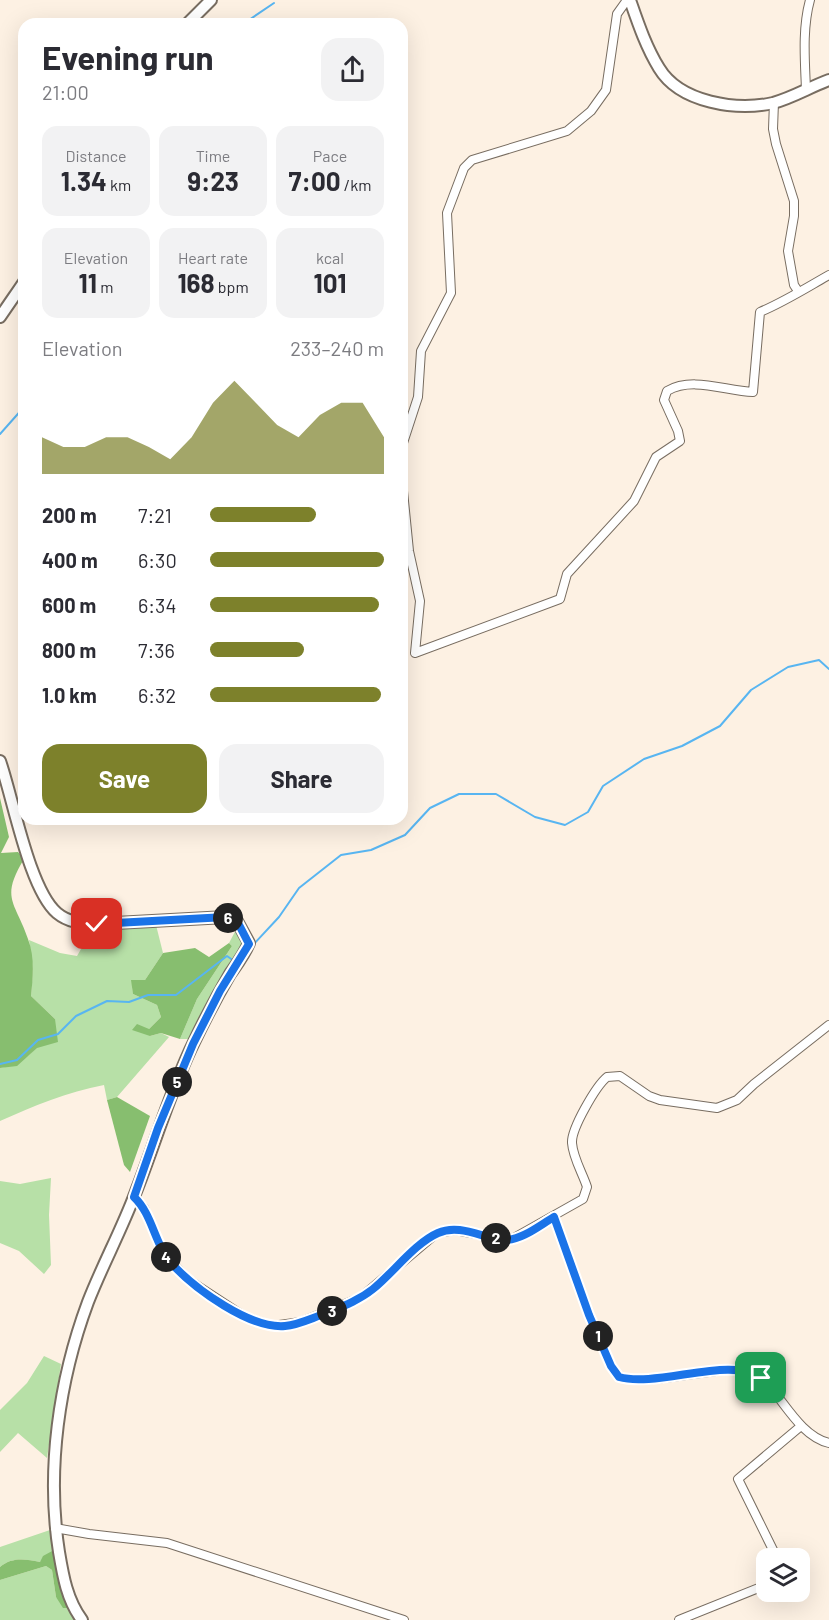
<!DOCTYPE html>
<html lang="en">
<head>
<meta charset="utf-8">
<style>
	:root { --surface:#fff; --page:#f2f2f3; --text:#2b2b33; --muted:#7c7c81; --accent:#7d812b }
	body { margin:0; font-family:Barlow,sans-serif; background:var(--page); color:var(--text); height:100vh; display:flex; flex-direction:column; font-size:22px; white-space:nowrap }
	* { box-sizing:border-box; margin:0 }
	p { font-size:20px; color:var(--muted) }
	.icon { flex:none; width:33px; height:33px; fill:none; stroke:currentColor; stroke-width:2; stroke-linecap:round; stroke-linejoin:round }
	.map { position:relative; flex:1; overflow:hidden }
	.side { position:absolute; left:18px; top:18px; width:390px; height:807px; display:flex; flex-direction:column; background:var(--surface); border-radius:18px; box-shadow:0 6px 24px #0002 }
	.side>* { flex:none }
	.fabs { position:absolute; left:756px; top:1548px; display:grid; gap:12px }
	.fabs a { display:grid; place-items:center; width:54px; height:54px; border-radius:12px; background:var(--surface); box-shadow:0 6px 24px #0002; font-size:30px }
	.pin { position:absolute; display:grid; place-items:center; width:51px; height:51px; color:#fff; margin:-26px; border-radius:12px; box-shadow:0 3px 9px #0006 }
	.km { position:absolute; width:30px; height:30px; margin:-15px; border-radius:50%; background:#222; color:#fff; font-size:16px; line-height:30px; text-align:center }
	.round { display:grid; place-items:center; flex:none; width:63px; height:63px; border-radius:18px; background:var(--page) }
	.summary { display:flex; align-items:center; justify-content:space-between; height:102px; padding:0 24px }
	h1 { font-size:33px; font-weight:700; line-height:45px }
	.stats { display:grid; grid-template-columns:repeat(3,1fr); gap:9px; height:102px; padding:6px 24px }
	.stats div { display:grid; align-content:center; border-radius:15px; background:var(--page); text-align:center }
	.stats b { font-size:26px; font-weight:700 }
	.stats small { font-size:16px; font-weight:400 }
	.stats p { font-size:16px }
	.chart { height:168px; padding:12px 24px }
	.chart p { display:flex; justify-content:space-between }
	.chart svg { width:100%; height:108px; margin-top:6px; fill:var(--accent); opacity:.7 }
	.cta { display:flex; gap:12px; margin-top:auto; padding:12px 24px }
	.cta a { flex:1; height:69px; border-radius:18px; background:var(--accent); color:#fff; font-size:24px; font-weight:700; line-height:69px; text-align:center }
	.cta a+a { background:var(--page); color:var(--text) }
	ul { padding:0 24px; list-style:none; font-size:20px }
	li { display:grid; grid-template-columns:96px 72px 1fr; align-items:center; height:45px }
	li i { height:15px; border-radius:8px; background:var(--accent) }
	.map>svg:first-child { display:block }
	.green { fill:#b7e0a7 }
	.forest { fill:#87be6f }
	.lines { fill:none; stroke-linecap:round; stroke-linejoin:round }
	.stream { stroke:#58b5f1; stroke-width:2 }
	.street-casing { stroke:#786d61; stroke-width:10 }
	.secondary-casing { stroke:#786d61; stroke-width:14 }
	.street { stroke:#fff; stroke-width:8 }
	.secondary { stroke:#fff; stroke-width:10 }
	.route-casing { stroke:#fff; stroke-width:12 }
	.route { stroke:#1a73e8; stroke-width:8 }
</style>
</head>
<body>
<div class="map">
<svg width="829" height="1620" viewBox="0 0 829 1620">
	<rect width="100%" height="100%" fill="#fdf1e3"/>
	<g class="green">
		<path d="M 87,925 L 156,925 L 163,953 L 145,980 L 132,980 L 133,994 L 157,1005 L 161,1017 L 149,1029 L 150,1036 L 161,1033 L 169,1037 L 117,1097 L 107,1100 L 104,1085 C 67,1092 34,1106 0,1121 L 0,1068 C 30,1064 40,1043 55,1019 L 31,996 L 33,969 L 29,940 L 60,953 L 77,956 L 88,937 Z"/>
		<path d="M 237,928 L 245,942 L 190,1039 L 180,1039 L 197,999 L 232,946 L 229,943 Z"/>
		<path d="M 51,1178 L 49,1215 L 51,1265 L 44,1274 L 19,1251 L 0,1243 L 0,1181 L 20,1184 Z"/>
		<path d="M 44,1356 L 61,1364 L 47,1458 L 18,1433 L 0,1452 L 0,1410 L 27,1383 Z"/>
		<path d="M 50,1530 L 54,1550 L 40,1562 C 25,1559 12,1557 0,1567 L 0,1547 Z"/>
		<path d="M 46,1566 L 52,1570 L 56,1597 L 70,1608 L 78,1620 L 0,1620 L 0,1580 Z"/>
	</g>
	<g class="forest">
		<path d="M 0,798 L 9,837 L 1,853 L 18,852 L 24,859 C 0,899 15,901 28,939 C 35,957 33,977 31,996 L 55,1019 L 58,1042 L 37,1048 L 17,1066 L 0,1068 Z"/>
		<path d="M 229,943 L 232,946 L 197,999 L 180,1039 L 161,1033 L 150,1036 L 132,1030 L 137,1024 L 149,1029 L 161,1017 L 157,1005 L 133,994 L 131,980 L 145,980 L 163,953 L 195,948 L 209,957 Z"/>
		<path d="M 117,1097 L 150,1116 L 130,1172 L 124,1165 L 107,1100 Z"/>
		<path d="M 54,1550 L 70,1608 L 63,1608 L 56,1597 L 52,1570 L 46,1566 L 0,1580 L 0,1567 C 12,1557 25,1559 40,1562 L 43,1556 Z"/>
	</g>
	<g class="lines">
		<g class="stream">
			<path d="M 243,24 L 274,3"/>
			<path d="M 0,434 L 24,407"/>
			<path d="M 252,946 L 279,917 L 299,888 L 341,855 L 371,850 L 405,835 L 430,808 L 459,794 L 496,794 L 535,817 L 565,825 L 588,812 L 603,786 L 644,759 L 682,746 L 720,726 L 751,690 L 788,667 L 819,660 L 829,669"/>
			<path d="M 0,1064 L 17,1060 L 38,1040 L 58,1034 L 76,1016 L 107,1001 L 129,1002 L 148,995 L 176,995 L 227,956 L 234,961"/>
		</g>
		<defs>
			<g id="street">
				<path d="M 806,90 C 805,61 802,29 810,0"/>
				<path d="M 774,102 L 773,129 L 776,144 L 794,201 L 794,216 L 788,251 L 794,285 L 798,291"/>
				<path d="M 402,446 L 418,397 L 421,351 L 451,293 L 447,213 L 464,168 L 472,160 L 567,131 L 591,111 L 606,90 L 617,14 L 627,0"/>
				<path d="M 402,481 L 409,551 L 420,601 L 415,653 L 560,599 L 567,574 L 634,501 L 656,457 L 680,441 L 678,431 L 664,400 L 667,391 C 693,376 725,391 753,392 L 760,312 C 784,302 806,288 829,275"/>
				<path d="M 134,1197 L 144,1208 L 162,1251 L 187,1279 L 245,1317 L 272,1326 L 301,1322 L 360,1298 L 437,1233 L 455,1230 L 503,1239 L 512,1239 L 583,1199 L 587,1187 C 583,1174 573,1158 572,1143 C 571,1129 596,1086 607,1077 L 620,1076 L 649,1096 L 660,1100 L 717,1108 L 737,1100 L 754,1084 L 829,1025"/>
				<path d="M 554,1217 L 589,1315 L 611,1366 L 619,1377 C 645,1384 688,1374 716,1371 C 726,1370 738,1367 748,1370 C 775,1377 792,1434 829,1443"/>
				<path d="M 55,1528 L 89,1534 L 167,1543 L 404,1620"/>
				<path d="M 777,1558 L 738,1479 L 801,1426"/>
				<path d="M 679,1620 L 766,1585"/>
			</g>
			<g id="secondary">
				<path d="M 630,0 C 638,23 646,47 659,68 C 680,103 737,111 773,103 C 792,98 810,87 829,80"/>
				<path d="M 187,24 L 211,0"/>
				<path d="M 0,317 L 24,282"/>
				<path d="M 0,761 C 13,798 29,889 57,913 C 69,923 82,923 97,924 L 226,917 L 237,921 L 249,943 C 244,955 237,964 230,974 C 217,996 205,1019 194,1042 C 170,1091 155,1144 135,1194 C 121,1231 102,1266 88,1302 C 59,1380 46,1470 59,1552 C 63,1576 67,1600 82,1620"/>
			</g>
		</defs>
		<use href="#street" class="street-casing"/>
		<use href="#secondary" class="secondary-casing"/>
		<use href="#street" class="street"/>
		<use href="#secondary" class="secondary"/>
	</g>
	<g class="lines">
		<defs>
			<path id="route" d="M 97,924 L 226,917 L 237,921 L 249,944 L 220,991 L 193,1044 L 158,1128 L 134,1197 C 153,1215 154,1244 172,1264 C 195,1289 250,1329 285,1326 C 298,1325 312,1318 324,1314 C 341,1307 358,1301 373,1289 C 393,1273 415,1243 438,1233 C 460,1223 484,1239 505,1240 C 522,1240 540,1225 554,1217 L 589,1315 L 611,1366 L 619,1377 C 657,1388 732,1355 761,1378"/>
		</defs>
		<use href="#route" class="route-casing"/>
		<use href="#route" class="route"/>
	</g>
</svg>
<div class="fabs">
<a><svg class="icon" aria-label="layers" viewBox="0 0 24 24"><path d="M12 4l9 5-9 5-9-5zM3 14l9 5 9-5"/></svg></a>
</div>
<div class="pin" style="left:761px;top:1378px;background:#1e9e55"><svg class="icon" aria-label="arrive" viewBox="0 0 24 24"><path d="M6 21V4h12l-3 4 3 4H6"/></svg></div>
<div class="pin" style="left:97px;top:924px;background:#d93025"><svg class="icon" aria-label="check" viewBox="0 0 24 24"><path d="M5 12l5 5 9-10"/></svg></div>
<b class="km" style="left:598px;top:1336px">1</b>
<b class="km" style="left:496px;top:1238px">2</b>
<b class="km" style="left:332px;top:1311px">3</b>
<b class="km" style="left:166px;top:1257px">4</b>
<b class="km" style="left:177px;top:1082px">5</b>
<b class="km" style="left:228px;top:918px">6</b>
<section class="side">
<div class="summary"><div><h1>Evening run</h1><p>21:00</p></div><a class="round"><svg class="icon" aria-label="share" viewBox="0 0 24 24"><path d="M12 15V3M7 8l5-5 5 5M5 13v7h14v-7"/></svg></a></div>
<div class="stats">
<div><p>Distance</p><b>1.34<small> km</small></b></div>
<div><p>Time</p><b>9:23</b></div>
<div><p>Pace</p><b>7:00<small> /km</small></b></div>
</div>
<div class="stats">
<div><p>Elevation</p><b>11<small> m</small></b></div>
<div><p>Heart rate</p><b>168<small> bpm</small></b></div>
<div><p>kcal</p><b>101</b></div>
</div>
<div class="chart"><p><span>Elevation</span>233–240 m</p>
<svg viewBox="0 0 160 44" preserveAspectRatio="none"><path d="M0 44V29L10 33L20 33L30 29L40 29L50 33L60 38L70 29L80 15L90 6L100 15L110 24L120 29L130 20L140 15L150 15L160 29V44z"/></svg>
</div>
<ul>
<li><b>200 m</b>7:21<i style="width:61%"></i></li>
<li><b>400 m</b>6:30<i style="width:100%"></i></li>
<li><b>600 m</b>6:34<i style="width:97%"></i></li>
<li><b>800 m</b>7:36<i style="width:54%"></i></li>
<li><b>1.0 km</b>6:32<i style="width:98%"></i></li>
</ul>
<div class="cta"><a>Save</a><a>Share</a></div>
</section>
</div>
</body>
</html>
